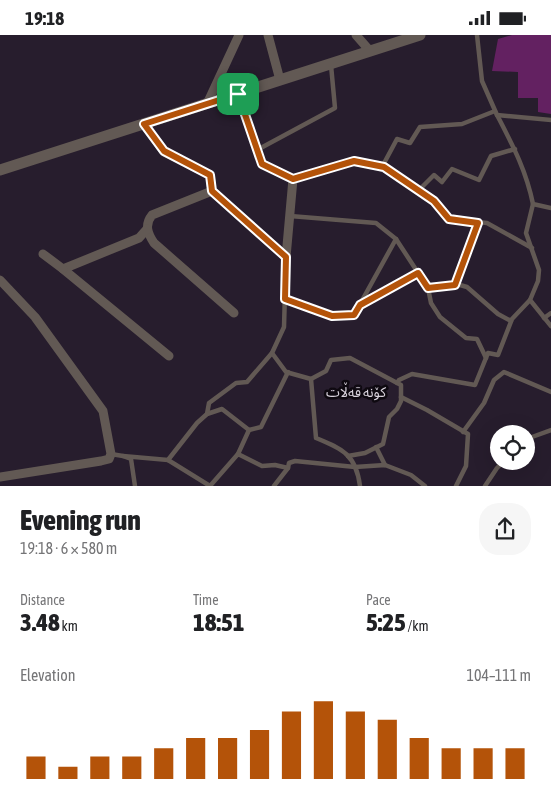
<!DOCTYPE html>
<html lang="en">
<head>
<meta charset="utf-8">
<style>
	:root { --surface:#fff; --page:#f6f6f6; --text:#202124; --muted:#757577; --accent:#b45309 }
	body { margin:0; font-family:"Asap Condensed","Noto Sans Arabic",sans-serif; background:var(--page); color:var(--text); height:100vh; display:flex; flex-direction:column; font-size:19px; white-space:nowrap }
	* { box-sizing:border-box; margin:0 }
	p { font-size:16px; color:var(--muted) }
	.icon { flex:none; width:28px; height:28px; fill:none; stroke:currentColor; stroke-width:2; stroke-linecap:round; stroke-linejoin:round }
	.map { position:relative; height:451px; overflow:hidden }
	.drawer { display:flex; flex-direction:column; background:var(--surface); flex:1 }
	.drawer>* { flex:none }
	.controls { position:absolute; left:490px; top:390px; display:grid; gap:10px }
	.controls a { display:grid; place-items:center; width:45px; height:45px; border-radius:50%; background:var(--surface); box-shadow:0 5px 20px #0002; font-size:25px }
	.pin { position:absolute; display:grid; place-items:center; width:42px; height:42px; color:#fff; margin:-21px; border-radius:10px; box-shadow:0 2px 8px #0006 }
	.round { display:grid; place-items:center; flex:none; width:52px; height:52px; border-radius:20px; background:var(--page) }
	.head { display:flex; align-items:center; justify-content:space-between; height:85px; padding:0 20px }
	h1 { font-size:28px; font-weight:800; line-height:38px }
	.stats { display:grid; grid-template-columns:repeat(3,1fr); gap:8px; height:85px; padding:5px 20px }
	.stats div { display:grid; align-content:center }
	.stats b { font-size:25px; font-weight:800 }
	.stats small { font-size:14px; font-weight:400 }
	.stats p { font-size:14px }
	.chart { height:140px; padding:10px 20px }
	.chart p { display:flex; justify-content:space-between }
	.chart svg { width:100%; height:90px; margin-top:5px; stroke:var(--accent); stroke-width:6 }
	.status { display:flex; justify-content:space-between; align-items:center; height:35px; padding:0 25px; background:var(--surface); direction:ltr }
	.status svg { height:14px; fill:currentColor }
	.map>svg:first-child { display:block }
	.building { fill:#632161 }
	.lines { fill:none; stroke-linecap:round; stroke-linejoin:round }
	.service { stroke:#625954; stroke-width:4.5 }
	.minor { stroke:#625954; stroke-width:9 }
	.tertiary { stroke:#625954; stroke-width:11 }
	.route-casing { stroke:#fff; stroke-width:10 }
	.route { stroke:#b45309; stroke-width:6 }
	.labels { text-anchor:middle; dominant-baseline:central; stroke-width:5; stroke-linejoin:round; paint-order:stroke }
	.neighbourhood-label { font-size:14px; fill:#d8d2dc; stroke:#0e0910 }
</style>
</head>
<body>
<div class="status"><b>19:18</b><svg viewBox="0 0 49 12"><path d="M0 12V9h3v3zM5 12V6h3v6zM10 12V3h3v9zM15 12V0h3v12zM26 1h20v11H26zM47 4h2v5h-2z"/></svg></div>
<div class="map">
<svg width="551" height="451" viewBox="0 0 551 451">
	<rect width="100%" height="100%" fill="#271d2d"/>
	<path class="building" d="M 512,0 L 551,0 L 551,79 L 538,77 L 538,63 L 518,63 L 518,37 L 492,36 L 498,4 Z"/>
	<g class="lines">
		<g class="service">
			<path d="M 477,0 L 482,46 L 497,80 L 551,85"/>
			<path d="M 238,59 L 262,129 L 293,144 L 353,125 L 384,132 L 434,167 L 449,184 L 487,188 L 532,213"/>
			<path d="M 497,80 C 513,111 526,135 533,169 L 551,173"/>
			<path d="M 257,115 L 335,73 L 331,30"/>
			<path d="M 382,132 L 397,104 L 410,108 L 420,92 L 462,89 L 495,76"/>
			<path d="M 418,156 L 434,140 L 442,147 L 452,134 L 479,145 L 491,121 L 515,114"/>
			<path d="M 533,169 L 526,198 L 539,235 L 538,246 L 530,265 L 551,291"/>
			<path d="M 290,181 L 376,188 L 396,204 L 428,253 L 431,268 L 440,282 L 466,303 L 477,304 L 486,323"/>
			<path d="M 286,222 L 284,292 L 272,318 L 286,337 L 311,344 L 316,403 C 343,414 356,420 360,451"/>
			<path d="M 455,250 L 478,188"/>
			<path d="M 428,253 L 460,250 L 467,252 L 498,279 L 511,286"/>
			<path d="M 285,264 L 332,281 L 354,280 L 396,204"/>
			<path d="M 361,269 L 418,238"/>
			<path d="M 544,283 L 551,278"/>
			<path d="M 311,344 L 326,336 L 331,325 L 350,323 L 401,350 L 401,366 L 397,374 L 389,382 L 383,409 L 365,418 L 348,421"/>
			<path d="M 397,348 L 399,345 L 412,339 L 475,350 L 488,318 L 498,320 L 512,284 L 530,265"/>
			<path d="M 401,362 L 427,375 L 468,399 L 466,431 L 456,451"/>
			<path d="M 207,379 L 209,368 L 236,348 L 247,347 L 272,318"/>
			<path d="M 463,397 L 484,368 L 494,345 L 504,337 L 551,357"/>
			<path d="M 526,407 L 532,402 L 551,395"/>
			<path d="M 376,412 L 385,430"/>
			<path d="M 111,419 L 123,421 L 131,424 L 135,451"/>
			<path d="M 238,419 L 249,395 L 261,392 L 288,337"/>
			<path d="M 123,421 L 168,425 L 210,451"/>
			<path d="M 168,425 L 197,388 L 207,379 L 222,374 L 249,395"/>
			<path d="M 210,451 L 238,419 L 262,431 L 275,430 L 288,433"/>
			<path d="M 274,451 L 288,433 L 289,428 L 295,426 L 355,432 L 385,430 L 411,440 L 425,451"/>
			<path d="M 485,451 L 497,433 L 504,426"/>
		</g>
		<g class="minor">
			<path d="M 268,0 L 280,45"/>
			<path d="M 356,0 L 370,16"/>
			<path d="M 207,69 L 239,0"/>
			<path d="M 144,89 L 164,117 L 210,140 L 212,156 L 286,222 L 293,144"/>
			<path d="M 212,156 L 152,180 C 144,190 148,199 154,208 L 234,278"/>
			<path d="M 147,194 L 139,203 L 63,234 L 169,321"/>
			<path d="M 43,219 L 63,234"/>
			<path d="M 0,245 L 35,282 L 103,376 L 111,419 L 109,424 L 101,426 L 0,442"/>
		</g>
		<path class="tertiary" d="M 0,135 L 420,0"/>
	</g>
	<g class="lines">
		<defs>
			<path id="route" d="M 238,59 L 262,129 L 293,144 L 354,126 L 384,132 L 434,166 L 449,184 L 478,188 L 455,250 L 428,253 L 418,238 L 360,270 L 354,280 L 332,281 L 285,264 L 286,222 L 212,156 L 210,140 L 164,116 L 144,89 Z"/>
		</defs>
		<use href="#route" class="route-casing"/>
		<use href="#route" class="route"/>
	</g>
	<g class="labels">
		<g class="neighbourhood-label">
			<text x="356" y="357">کۆنە قەڵات</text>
		</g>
	</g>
</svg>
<div class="controls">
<a><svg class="icon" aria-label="locate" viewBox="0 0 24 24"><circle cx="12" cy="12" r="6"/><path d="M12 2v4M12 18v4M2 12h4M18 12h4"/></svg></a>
</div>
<div class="pin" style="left:238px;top:59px;background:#1e9e55"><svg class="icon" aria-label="arrive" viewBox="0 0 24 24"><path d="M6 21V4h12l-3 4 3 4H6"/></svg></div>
</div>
<section class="drawer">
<div class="head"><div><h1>Evening run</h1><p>19:18 · 6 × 580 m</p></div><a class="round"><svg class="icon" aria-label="share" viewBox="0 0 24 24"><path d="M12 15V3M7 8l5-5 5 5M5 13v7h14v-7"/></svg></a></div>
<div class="stats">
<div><p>Distance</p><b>3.48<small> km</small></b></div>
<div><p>Time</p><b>18:51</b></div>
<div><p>Pace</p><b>5:25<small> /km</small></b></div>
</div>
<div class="chart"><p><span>Elevation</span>104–111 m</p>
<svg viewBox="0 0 160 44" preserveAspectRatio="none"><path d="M5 44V33M15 44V38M25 44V33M35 44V33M45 44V29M55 44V24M65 44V24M75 44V20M85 44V11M95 44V6M105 44V11M115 44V15M125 44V24M135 44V29M145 44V29M155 44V29"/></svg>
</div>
</section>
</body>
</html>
